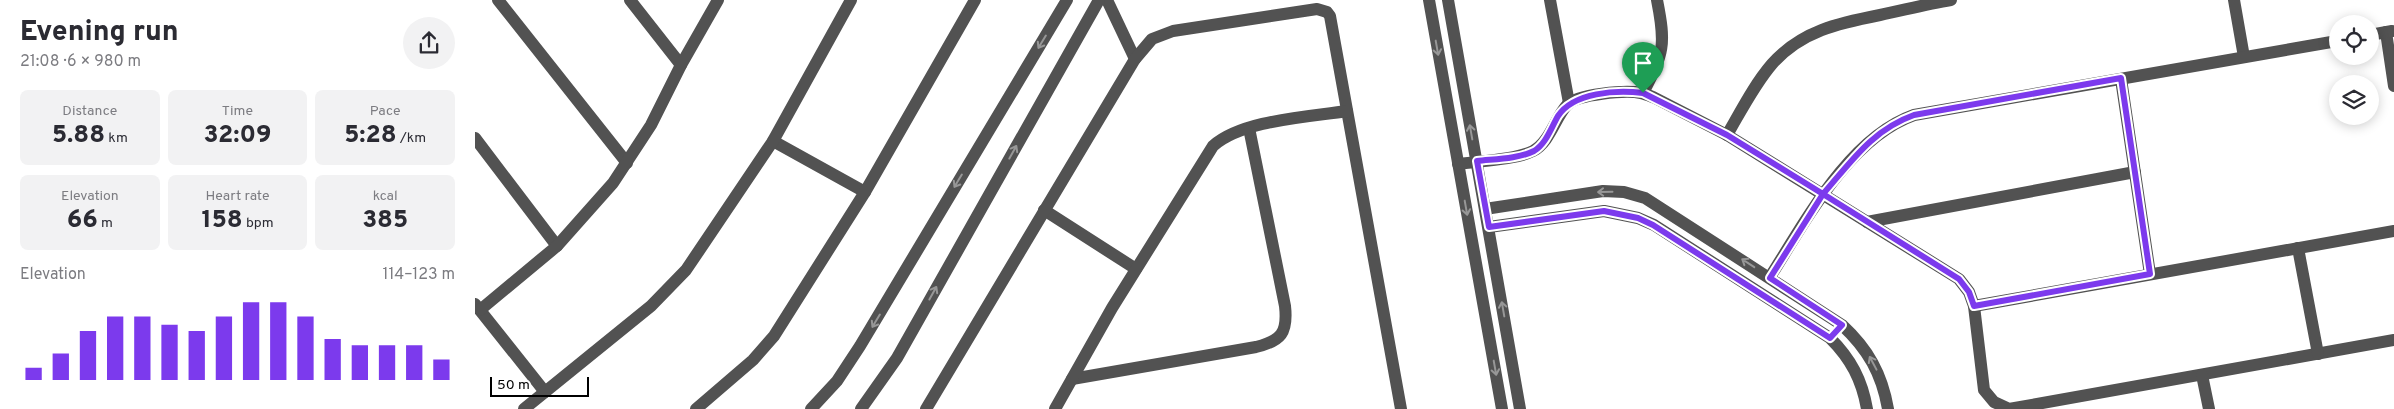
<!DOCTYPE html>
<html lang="en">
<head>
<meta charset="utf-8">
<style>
	:root { --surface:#fff; --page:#f2f2f3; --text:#2b2b33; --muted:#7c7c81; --accent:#7c3aed }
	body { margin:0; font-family:Overpass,sans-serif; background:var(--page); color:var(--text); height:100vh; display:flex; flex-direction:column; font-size:19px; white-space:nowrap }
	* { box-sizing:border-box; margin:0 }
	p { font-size:16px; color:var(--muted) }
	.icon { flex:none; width:28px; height:28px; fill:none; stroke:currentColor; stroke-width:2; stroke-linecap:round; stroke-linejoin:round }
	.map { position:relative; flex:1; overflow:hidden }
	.drawer { display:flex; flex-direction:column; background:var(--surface); width:475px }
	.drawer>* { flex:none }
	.fabs { position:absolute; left:1854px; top:15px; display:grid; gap:10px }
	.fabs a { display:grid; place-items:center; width:50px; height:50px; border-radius:50%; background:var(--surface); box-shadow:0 2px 12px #0003; font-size:25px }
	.scale { position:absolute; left:15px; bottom:12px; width:99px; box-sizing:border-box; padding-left:5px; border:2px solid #000; border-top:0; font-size:14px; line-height:18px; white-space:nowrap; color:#000; -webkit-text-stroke:4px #fff; paint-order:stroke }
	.pin { position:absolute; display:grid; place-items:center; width:42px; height:42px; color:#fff; margin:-51px -21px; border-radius:50% 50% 50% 0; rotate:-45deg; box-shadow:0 0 5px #0007 }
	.pin .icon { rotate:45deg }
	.round { display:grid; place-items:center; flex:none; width:52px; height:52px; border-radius:26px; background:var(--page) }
	.summary { display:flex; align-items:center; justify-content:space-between; height:85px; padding:0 20px }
	h1 { font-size:28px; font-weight:800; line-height:38px }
	.metrics { display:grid; grid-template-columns:repeat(3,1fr); gap:8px; height:85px; padding:5px 20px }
	.metrics div { display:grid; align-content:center; border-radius:8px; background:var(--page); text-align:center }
	.metrics b { font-size:25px; font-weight:800 }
	.metrics small { font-size:14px; font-weight:400 }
	.metrics p { font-size:14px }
	.chart { height:140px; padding:10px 20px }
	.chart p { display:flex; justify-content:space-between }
	.chart svg { width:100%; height:90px; margin-top:5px; stroke:var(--accent); stroke-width:6 }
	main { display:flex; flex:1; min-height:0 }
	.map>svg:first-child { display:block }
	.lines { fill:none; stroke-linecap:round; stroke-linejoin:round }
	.minor { stroke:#525252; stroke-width:12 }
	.oneway { stroke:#979797 }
	.route-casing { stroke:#fff; stroke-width:10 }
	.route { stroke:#7c3aed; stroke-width:6 }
</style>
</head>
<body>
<main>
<section class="drawer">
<div class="summary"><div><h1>Evening run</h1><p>21:08 · 6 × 980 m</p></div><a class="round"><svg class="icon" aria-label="share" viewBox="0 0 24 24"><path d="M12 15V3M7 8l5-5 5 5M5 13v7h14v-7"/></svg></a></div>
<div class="metrics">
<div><p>Distance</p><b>5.88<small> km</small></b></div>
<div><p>Time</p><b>32:09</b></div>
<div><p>Pace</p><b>5:28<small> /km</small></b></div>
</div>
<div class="metrics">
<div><p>Elevation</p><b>66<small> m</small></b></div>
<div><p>Heart rate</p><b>158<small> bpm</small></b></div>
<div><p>kcal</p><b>385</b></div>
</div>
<div class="chart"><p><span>Elevation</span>114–123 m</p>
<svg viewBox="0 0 160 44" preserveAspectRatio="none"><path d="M5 44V38M15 44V31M25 44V20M35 44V13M45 44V13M55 44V17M65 44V20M75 44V13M85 44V6M95 44V6M105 44V13M115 44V24M125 44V27M135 44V27M145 44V27M155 44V34"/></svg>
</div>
</section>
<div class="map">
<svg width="1919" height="409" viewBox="0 0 1919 409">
	<rect width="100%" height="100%" fill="#fff"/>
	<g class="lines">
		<g class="minor">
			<path d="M 23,0 L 152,163"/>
			<path d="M 155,0 L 206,65"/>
			<path d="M 632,0 L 660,59"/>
			<path d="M 954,0 L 1027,409"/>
			<path d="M 973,0 L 1045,409"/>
			<path d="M 1075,0 L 1094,103"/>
			<path d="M 1759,0 L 1769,57"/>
			<path d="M 1911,32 L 1919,86"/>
			<path d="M 1895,35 L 1917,31"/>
			<path d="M 1646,79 L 1675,274"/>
			<path d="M 1168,93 C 1189,53 1191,45 1182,0"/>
			<path d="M 1252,135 C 1266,111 1279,85 1297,64 C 1326,31 1364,23 1405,15 C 1429,10 1452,4 1476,0"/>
			<path d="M 0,138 L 82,246"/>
			<path d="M 298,141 L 390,192"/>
			<path d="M 983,164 C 1004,161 1040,160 1058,151 C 1075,142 1080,118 1092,105 C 1102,94 1151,90 1166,93 C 1171,94 1175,96 1180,98 L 1252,135 L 1484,279 L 1494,292 L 1499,306 L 1509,390 L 1519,402 L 1534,409 L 1919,340"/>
			<path d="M 1010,209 L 1128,191 L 1149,192 L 1170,198 L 1367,325 C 1393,349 1407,374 1413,409"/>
			<path d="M 569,210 L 661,269"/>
			<path d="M 1392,222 L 1660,172"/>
			<path d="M 1014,227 L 1129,211 L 1163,218 L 1179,225 L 1355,338 C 1376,359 1387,380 1392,409"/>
			<path d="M 1823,248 L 1843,354"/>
			<path d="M 1295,277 C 1330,222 1374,138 1439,115 L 1862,41"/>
			<path d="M 0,304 L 70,392"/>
			<path d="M 1499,306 L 1919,231"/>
			<path d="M 5,310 L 82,246 L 138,183 L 176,125 L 206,65 L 243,0"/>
			<path d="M 1727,375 L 1734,409"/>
			<path d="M 597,379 L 781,347 C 806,341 813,333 810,306 L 774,128"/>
			<path d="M 49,409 L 176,306 L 211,270 L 298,141 L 376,0"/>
			<path d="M 221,409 L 278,360 L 299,336 L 390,192 L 500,0"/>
			<path d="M 336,409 L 362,381 L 385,346 L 592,0"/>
			<path d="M 386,409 L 422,358 L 624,0"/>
			<path d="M 451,409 L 660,59 L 677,39 L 698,31 L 842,9 L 852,12 L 855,16 L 926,409"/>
			<path d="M 580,409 L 637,308 L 738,146 C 767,120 833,117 872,111"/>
		</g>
	</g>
	<defs><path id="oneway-shaft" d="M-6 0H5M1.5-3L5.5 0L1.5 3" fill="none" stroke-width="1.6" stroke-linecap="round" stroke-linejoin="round" transform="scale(1.25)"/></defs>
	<g class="oneway">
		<use href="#oneway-shaft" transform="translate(567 42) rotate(121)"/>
		<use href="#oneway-shaft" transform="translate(962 48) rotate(80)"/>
		<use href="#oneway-shaft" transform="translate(996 132) rotate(-100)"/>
		<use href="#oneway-shaft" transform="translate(538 152) rotate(-61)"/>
		<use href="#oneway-shaft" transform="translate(483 181) rotate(121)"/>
		<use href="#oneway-shaft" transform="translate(1130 192) rotate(179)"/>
		<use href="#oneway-shaft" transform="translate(991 208) rotate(80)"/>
		<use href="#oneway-shaft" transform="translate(1273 263) rotate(-147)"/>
		<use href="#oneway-shaft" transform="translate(458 293) rotate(-61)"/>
		<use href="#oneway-shaft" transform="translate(1028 309) rotate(-100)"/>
		<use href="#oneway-shaft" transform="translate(401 321) rotate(121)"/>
		<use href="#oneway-shaft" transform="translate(1398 363) rotate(-118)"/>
		<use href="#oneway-shaft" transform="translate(1020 368) rotate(80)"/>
	</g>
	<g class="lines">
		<defs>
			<path id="route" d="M 1168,93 C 1141,90 1099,92 1083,116 C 1076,128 1071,144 1059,151 C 1043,159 1019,159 1002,161 L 1014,227 L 1129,211 L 1163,218 L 1178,225 L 1355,338 L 1367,325 L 1295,278 L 1348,194 L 1484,279 L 1494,292 L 1499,306 L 1675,274 L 1646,78 L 1439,115 C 1397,130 1376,162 1348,194 L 1252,135 L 1168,93"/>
		</defs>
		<use href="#route" class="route-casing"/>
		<use href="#route" class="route"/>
	</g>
</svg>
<div class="fabs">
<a><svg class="icon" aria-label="locate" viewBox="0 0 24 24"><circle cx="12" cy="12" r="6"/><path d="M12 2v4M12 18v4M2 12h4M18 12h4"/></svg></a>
<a><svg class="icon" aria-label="layers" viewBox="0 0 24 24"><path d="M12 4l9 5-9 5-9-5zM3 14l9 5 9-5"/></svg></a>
</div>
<div class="scale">50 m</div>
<div class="pin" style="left:1168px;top:93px;background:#1e9e55"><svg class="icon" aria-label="arrive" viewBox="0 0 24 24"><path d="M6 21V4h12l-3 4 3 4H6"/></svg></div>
</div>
</main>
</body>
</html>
